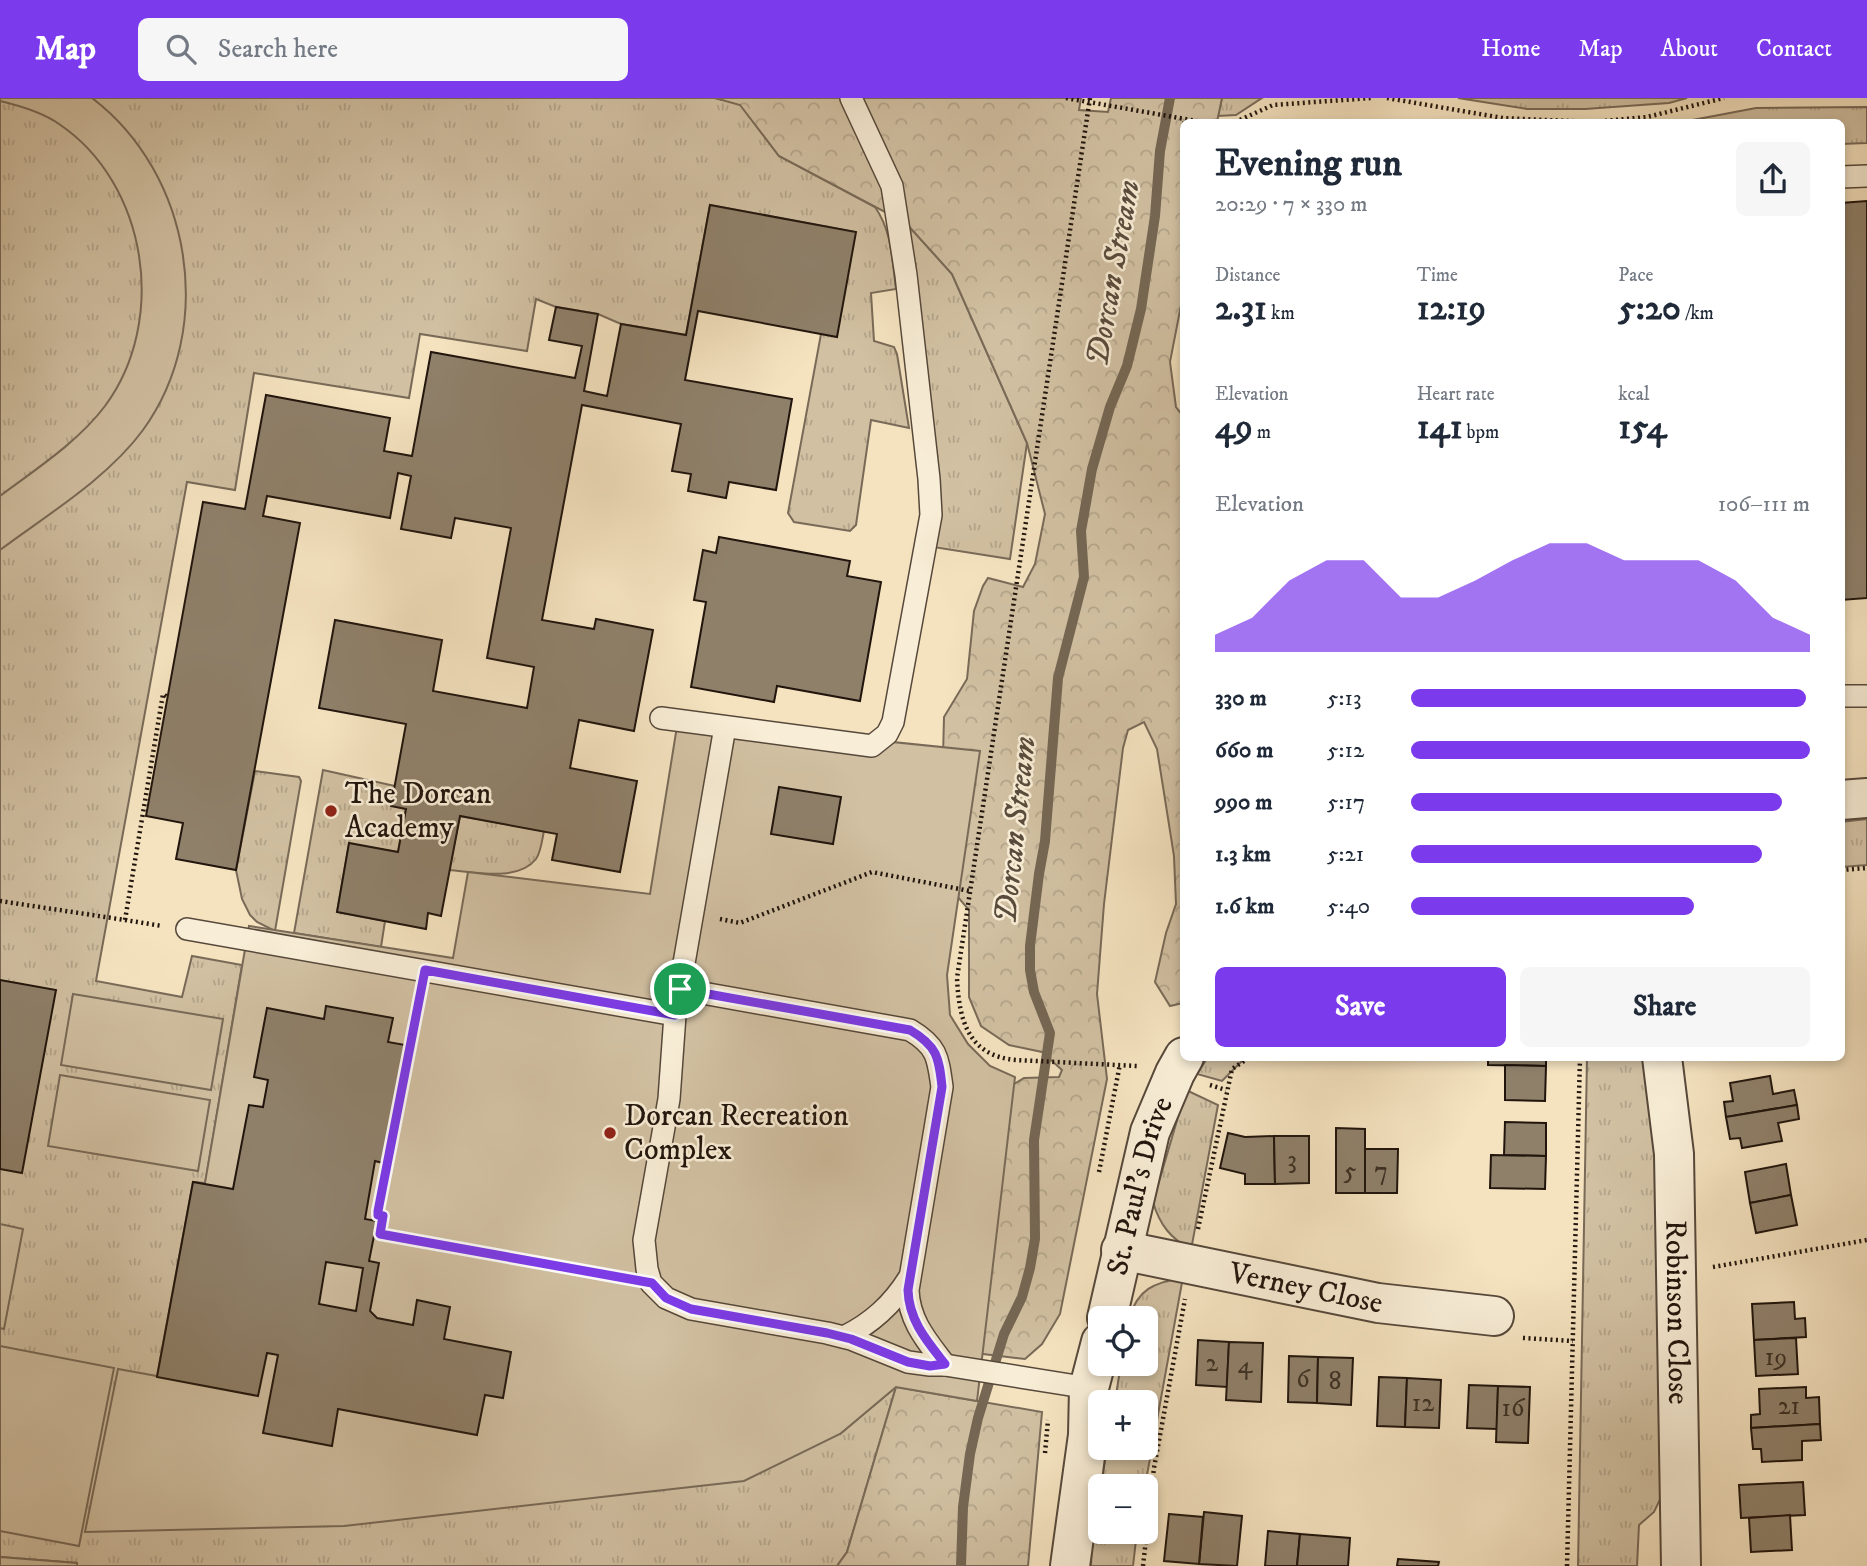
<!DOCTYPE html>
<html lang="en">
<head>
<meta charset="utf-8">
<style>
	:root { --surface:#fff; --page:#f6f6f7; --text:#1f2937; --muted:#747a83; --accent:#7c3aed }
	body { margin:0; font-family:"IM FELL DW Pica",serif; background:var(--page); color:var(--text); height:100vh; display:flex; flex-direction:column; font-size:26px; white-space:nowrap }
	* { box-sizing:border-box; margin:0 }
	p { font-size:23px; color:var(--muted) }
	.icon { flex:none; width:38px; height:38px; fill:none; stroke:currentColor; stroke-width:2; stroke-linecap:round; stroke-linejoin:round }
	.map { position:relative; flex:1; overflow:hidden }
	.sheet { position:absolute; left:1180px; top:21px; width:665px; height:942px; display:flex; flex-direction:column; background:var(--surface); border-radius:10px; box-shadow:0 4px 10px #0003 }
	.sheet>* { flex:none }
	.tools { position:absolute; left:1088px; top:1208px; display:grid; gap:14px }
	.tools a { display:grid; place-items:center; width:70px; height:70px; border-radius:10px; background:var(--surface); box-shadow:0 4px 10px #0003; font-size:35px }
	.pin { position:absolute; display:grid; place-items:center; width:60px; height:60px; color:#fff; margin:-30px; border:4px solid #fff; border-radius:50%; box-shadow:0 2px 7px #0007 }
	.round { display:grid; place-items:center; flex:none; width:74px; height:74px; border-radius:10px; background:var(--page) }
	.summary { display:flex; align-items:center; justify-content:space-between; height:119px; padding:0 35px }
	h1 { font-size:38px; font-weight:800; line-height:52px }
	.stats { display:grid; grid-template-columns:repeat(3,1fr); gap:10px; height:119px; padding:7px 35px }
	.stats div { display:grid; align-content:center }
	.stats b { font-size:35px; font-weight:800 }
	.stats small { font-size:19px; font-weight:400 }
	.stats p { font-size:19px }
	.chart { height:196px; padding:14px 35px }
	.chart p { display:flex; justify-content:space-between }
	.chart svg { width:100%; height:126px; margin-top:7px; fill:var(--accent); opacity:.7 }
	.button { display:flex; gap:14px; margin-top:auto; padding:14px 35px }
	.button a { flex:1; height:80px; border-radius:10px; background:var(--accent); color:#fff; font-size:28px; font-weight:800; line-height:80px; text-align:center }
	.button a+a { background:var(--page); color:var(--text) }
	ul { padding:0 35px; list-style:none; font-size:23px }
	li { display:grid; grid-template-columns:112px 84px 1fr; align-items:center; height:52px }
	li i { height:18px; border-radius:9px; background:var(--accent) }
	header { display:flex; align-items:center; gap:42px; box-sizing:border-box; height:98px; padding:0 35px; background:var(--accent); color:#fff }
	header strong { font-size:33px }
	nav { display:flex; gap:38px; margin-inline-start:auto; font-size:24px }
	.search { width:490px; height:63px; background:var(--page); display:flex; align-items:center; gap:18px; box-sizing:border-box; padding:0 24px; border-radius:10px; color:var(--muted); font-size:26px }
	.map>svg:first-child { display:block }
	.grass { fill:url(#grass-tufts); stroke:#796a58; stroke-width:2 }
	.forest { fill:url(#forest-crowns); stroke:#796a58; stroke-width:2 }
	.garden { fill:#d1c0a2; stroke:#796a58; stroke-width:2 }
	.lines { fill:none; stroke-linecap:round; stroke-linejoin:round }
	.stream { stroke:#756754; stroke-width:10 }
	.building { fill:#8f806a; stroke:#21150d; stroke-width:2; fill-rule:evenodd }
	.lane-casing { stroke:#56483a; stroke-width:24 }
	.street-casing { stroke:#56483a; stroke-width:42 }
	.path { stroke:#21150d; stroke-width:4.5; stroke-dasharray:2 3.5; stroke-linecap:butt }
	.lane { stroke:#f8edd6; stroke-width:21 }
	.street { stroke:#f8edd6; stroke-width:38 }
	.route-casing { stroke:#fff; stroke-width:14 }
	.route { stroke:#7c3aed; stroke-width:9 }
	.poi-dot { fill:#8f2418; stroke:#f8edd6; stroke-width:2.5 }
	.labels { text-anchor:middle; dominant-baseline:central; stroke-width:5; stroke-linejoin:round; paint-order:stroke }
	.number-label { font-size:26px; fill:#3c3024 }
	.poi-label { font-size:30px; fill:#21150d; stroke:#f8edd6; text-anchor:start }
	.street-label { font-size:30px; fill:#21150d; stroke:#f8edd6 }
	.water-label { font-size:32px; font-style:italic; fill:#594b3c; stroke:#f8edd6 }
</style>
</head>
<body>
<header>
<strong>Map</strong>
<div class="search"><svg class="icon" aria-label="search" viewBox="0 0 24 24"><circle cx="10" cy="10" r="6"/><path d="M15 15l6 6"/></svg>Search here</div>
<nav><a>Home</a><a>Map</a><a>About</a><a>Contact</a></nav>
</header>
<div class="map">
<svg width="1867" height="1468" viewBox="0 0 1867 1468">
	<defs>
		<pattern id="grass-tufts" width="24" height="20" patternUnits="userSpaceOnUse" patternTransform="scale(1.75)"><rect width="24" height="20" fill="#d1c0a2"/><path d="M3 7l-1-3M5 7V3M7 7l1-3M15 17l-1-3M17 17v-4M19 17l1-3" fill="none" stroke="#b3a48a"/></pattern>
		<pattern id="forest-crowns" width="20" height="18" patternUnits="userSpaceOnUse" patternTransform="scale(1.75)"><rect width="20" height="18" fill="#d1c0a2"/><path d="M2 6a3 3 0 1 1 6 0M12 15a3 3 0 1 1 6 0" fill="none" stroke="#b3a48a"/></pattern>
	</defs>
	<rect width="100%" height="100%" fill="#f5e3c0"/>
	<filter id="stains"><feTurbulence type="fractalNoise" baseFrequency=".00286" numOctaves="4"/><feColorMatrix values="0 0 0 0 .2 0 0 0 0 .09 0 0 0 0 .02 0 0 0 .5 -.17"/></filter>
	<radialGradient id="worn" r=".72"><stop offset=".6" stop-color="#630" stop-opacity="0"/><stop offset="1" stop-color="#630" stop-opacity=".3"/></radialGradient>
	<g class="grass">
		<path d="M 0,0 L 715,0 L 740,6 L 779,58 L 875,109 C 892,133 892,162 896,191 L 871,195 L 874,243 L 894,249 L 897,256 L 909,330 L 871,322 L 856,427 L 850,433 L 794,424 L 788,415 L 821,236 L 855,134 L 710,107 L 686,237 L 621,226 L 598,216 L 556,209 L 536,201 L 527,253 L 420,236 L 409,300 L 254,275 L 235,392 L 187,384 L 96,883 L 182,899 L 192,858 L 242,867 L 205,1086 L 193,1084 L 840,1336 L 896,1289 L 847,1454 L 837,1468 L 77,1468 L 77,1465 L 0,1459 Z"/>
		<path d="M 1222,0 L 1262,0 L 1236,17 L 1218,18 Z"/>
		<path d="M 1458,0 L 1687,0 L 1669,5 L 1585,11 L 1527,11 Z"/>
		<path d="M 1867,9 L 1867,45 L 1841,46 L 1841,24 L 1682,24 L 1756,10 Z"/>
		<path d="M 906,125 L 952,176 L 1027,345 L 1010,461 L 933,449 Z"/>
		<path d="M 323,672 L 395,688 L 392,708 L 406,711 L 398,754 L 349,746 L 337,814 L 385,823 L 381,849 L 294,835 Z"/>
		<path d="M 255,673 L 299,679 L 301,683 L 275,833 L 257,824 L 250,817 L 242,801 L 236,772 Z"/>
		<path d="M 460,718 L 544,733 C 542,742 541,754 536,761 C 518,784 475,774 449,772 Z"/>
		<path d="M 1867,721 L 1867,767 L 1841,769 L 1841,724 Z"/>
		<path d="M 1208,959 L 1246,959 L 1222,983 L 1197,976 Z"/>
		<path d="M 1587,959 L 1647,959 L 1659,1107 L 1664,1393 L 1654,1414 L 1639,1427 L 1637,1468 L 1578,1468 Z"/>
		<path d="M 1186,992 L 1218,1007 L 1191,1152 C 1171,1140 1160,1128 1153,1104 Z"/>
		<path d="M 1183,1179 L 1145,1388 L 1101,1388 L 1107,1349 L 1146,1349 L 1146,1304 L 1115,1304 L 1121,1265 L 1146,1265 L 1146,1220 L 1129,1220 C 1139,1189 1154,1186 1183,1179 Z"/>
		<path d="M 1092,1439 L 1136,1442 L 1133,1468 L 1091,1468 Z"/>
	</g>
	<g class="forest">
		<path d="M 715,0 L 1081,0 L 1079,12 L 1108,14 L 1111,0 L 1222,0 L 1217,24 L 1183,24 L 1183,197 L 1170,264 L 1176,309 L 1183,318 L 1183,905 L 1170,908 L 1155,884 L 1166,835 L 1176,806 L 1174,758 L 1157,651 L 1144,624 L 1128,632 L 1123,650 L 1104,806 L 1097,896 L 1107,981 L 1060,1216 L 1042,1246 L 1025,1261 L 967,1254 L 993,999 L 1024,980 L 1059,979 L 1062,972 L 1042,954 L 1009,947 L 981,928 L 969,899 L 969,812 L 940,778 L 944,619 L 967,581 L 974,513 L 983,488 L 988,480 L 1023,489 L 1035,466 L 1045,416 L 1027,345 L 952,176 L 906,125 L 779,58 L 740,7 Z"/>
		<path d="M 896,1289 L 1042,1314 L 1028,1468 L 837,1468 L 847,1454 Z"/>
		<path d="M 0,1459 L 77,1465 L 77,1468 L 0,1468 Z"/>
	</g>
	<g class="garden">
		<path d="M 0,0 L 92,0 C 192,76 217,230 143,332 C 108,380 47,417 0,452 L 0,398 C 36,371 78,344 105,308 C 168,223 148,86 59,26 C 42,14 21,8 0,3 Z"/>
		<path d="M 678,622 L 980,653 L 947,877 L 950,917 L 968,946 L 990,968 L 1015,979 L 977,1303 L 896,1289 L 840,1336 L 744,1383 L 344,1428 L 85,1434 L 118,1271 L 157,1278 L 193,1084 L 205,1085 L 249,828 L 453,860 L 468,774 L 650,796 Z"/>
		<path d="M 73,896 L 223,921 L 211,992 L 61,967 Z"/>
		<path d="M 60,977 L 210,1002 L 198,1073 L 48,1048 Z"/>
		<path d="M 0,1126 L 23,1131 L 4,1231 L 0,1230 Z"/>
		<path d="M 0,1248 L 114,1270 L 79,1448 L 0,1433 Z"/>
	</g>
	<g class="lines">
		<path class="stream" d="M 961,1468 L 963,1409 L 970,1356 L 978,1320 L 1004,1236 L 1022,1199 L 1030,1170 L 1035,1141 L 1034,1042 L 1050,935 L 1034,894 L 1030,872 L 1030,848 L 1039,776 L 1045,743 L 1058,580 L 1084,479 L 1081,433 L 1092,371 L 1110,309 L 1127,268 L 1141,211 L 1155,118 L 1160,53 L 1170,0"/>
	</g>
	<g class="building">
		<path d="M 1867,103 L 1867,500 L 1841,502 L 1841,105 Z"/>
		<path d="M 710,107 L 856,134 L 837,239 L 698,213 L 685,282 L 792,301 L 776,392 L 729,384 L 726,400 L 688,393 L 691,376 L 672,373 L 681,326 L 582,307 L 542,522 L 594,531 L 596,521 L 653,532 L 634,633 L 579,622 L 570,670 L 637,683 L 620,774 L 552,762 L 557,736 L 460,718 L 441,818 L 428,815 L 426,831 L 337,814 L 349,745 L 398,754 L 406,711 L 391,708 L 406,626 L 319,610 L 335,522 L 442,542 L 433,593 L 527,610 L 534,569 L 487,560 L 511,430 L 455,420 L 451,440 L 401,431 L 411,378 L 398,375 L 390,420 L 267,398 L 263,418 L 300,425 L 236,772 L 176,761 L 183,725 L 146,718 L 203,404 L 245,411 L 266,297 L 390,320 L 384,353 L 412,358 L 431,254 L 575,280 L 582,248 L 549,242 L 556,209 L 598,216 L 584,293 L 607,298 L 621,226 L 686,237 Z"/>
		<path d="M 719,439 L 850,463 L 847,478 L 881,484 L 860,603 L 777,588 L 774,604 L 691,589 L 706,504 L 694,502 L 703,452 L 716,455 Z"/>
		<path d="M 779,689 L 841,699 L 833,746 L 771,736 Z"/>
		<path d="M 0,882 L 56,892 L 22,1075 L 0,1071 Z"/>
		<path d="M 326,908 L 393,920 L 388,944 L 405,947 L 383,1065 L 375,1063 L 365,1121 L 377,1123 L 369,1163 L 379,1165 L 370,1213 L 377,1220 L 413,1227 L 417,1202 L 450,1209 L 444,1241 L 511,1254 L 503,1300 L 485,1297 L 477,1337 L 338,1311 L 332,1348 L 263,1335 L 278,1257 L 267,1255 L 258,1298 L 157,1279 L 193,1084 L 233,1091 L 249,1007 L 263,1009 L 268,982 L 254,979 L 267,910 L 324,921 ZM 326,1164 L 363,1170 L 356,1213 L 319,1206 Z"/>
		<path d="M 1488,959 L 1546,959 L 1546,968 L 1488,967 Z"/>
		<path d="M 1505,967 L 1546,968 L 1545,1003 L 1505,1002 Z"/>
		<path d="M 1770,978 L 1773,996 L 1794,992 L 1797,1007 L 1726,1019 L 1724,1004 L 1733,1003 L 1730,985 Z"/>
		<path d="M 1797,1007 L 1799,1021 L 1778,1025 L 1782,1043 L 1742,1050 L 1740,1040 L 1730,1041 L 1726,1019 Z"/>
		<path d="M 1505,1024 L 1546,1025 L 1546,1058 L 1504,1057 Z"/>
		<path d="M 1336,1030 L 1365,1031 L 1365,1095 L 1336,1095 Z"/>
		<path d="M 1228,1035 L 1245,1039 L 1274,1038 L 1275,1086 L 1245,1086 L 1245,1076 L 1220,1070 Z"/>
		<path d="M 1274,1038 L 1309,1038 L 1309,1085 L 1275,1086 Z"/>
		<path d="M 1365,1051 L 1398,1051 L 1397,1095 L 1365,1095 Z"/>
		<path d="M 1491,1057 L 1546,1058 L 1545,1091 L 1490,1090 Z"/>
		<path d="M 1786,1066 L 1791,1097 L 1750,1105 L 1745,1074 Z"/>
		<path d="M 1791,1097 L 1797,1127 L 1756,1135 L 1750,1105 Z"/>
		<path d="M 1794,1204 L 1795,1221 L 1805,1220 L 1806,1239 L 1754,1242 L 1752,1206 Z"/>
		<path d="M 1796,1240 L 1798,1276 L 1756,1278 L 1754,1242 Z"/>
		<path d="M 1198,1242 L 1229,1244 L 1227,1289 L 1196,1287 Z"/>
		<path d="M 1229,1244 L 1263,1245 L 1261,1304 L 1226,1302 Z"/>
		<path d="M 1289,1258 L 1318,1259 L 1317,1305 L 1288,1304 Z"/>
		<path d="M 1318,1259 L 1353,1260 L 1351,1307 L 1317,1305 Z"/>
		<path d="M 1379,1279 L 1407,1280 L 1405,1329 L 1377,1328 Z"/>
		<path d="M 1407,1280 L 1441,1282 L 1439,1330 L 1405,1329 Z"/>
		<path d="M 1469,1287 L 1498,1288 L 1497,1331 L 1467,1330 Z"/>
		<path d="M 1498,1288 L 1530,1289 L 1528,1345 L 1496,1344 Z"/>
		<path d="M 1806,1289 L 1806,1300 L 1819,1299 L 1820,1326 L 1751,1330 L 1751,1317 L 1760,1316 L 1759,1291 Z"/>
		<path d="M 1820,1326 L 1821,1342 L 1802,1343 L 1802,1362 L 1762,1364 L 1761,1351 L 1753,1351 L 1751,1330 Z"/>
		<path d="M 1803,1384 L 1805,1417 L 1741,1420 L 1739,1387 Z"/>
		<path d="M 1204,1414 L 1242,1418 L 1237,1468 L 1199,1466 Z"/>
		<path d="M 1169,1416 L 1203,1419 L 1199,1466 L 1164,1463 Z"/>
		<path d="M 1790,1417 L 1792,1452 L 1751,1454 L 1749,1420 Z"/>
		<path d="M 1268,1433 L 1300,1436 L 1297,1468 L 1265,1468 Z"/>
		<path d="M 1300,1436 L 1350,1440 L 1348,1468 L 1297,1468 Z"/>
		<path d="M 1398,1461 L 1439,1464 L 1438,1468 L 1397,1468 Z"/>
	</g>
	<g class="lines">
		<defs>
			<g id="lane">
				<path d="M 1841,79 L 1867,78"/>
				<path d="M 1841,598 L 1867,598"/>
				<path d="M 661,620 L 872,648 L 887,636 L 893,624 L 931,417 L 929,381 L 906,177 L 892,88 L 851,0"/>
				<path d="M 725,629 L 675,917 L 669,1001 L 644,1142 L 647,1171 L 651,1185 L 666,1200 L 691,1211 L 827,1235 L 851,1241 L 908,1264 L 930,1267 L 945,1267 L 1089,1290"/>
				<path d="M 187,831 L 675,917"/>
				<path d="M 680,891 L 910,932 C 937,948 938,959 942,989 L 908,1192 C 909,1223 927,1243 945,1267"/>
				<path d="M 844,1239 C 872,1225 892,1207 909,1180"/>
			</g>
			<g id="street">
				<path d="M 1841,702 L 1867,700"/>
				<path id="s1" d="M 1662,959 L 1674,1056 L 1681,1468"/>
				<path id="s2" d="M 1121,1152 L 1378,1205 L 1494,1218"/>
				<path id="s3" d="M 1107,1220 L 1150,1034 L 1175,975 L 1184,959"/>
				<path d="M 1070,1468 L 1088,1337 L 1089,1290 L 1101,1244"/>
			</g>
		</defs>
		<use href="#lane" class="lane-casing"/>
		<use href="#street" class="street-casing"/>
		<g class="path">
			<path d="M 1066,0 L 1202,24"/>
			<path d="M 1090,0 L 957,880 C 959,922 968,958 1016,962 L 1137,968"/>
			<path d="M 1387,0 L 1503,20 L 1592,24 L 1647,19 L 1724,0"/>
			<path d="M 1235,24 L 1273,7 L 1372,0"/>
			<path d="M 1841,772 L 1867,770"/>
			<path d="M 0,803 L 125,822 L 163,596 L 167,599"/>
			<path d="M 720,821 L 740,825 L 872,774 L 970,793"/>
			<path d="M 125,822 L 162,828"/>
			<path d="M 1210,987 L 1226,992"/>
			<path d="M 1099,1074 L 1120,966"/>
			<path d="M 1198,1131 L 1232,971 L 1250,959"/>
			<path d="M 374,1135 L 620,1179"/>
			<path d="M 380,1136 L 383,1118 L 378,1117 L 378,1113 L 419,901"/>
			<path d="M 1713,1169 L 1867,1142"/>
			<path d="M 1523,1240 L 1573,1243"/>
			<path d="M 1045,1355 L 1048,1322"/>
			<path d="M 1143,1468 L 1154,1370 L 1185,1201"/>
			<path d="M 1567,1468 L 1580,959"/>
		</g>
		<use href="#lane" class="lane"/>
		<use href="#street" class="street"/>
	</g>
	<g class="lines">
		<defs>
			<path id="route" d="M 425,872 L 675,917 L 680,891 L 910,932 C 937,948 939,959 942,989 L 908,1192 C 909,1223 927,1243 945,1266 L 930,1268 L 908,1264 L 851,1241 L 827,1235 L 691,1211 L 666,1200 L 652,1185 L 380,1136 L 383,1118 L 378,1117 L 378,1113 Z"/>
		</defs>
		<use href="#route" class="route-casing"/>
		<use href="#route" class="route"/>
	</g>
	<g class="poi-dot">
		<circle cx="331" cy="713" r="7"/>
		<circle cx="610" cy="1035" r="7"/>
	</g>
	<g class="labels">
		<g class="number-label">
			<text x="1292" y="1062">3</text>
			<text x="1350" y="1073">5</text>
			<text x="1381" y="1073">7</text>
			<text x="1776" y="1259">19</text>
			<text x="1212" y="1265">2</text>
			<text x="1245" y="1267">4</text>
			<text x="1303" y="1281">6</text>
			<text x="1335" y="1283">8</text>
			<text x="1423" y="1305">12</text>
			<text x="1789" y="1308">21</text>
			<text x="1513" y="1310">16</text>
		</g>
		<g class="poi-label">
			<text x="345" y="696">The Dorcan<tspan x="345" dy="34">Academy</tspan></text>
			<text x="624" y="1018">Dorcan Recreation<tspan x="624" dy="34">Complex</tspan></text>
		</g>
		<g class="street-label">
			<text stroke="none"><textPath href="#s3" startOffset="136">St. Paul's Drive</textPath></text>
			<text stroke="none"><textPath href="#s2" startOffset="189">Verney Close</textPath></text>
			<text stroke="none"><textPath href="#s1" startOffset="256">Robinson Close</textPath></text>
		</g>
		<g class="water-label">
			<text transform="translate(1114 175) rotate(-80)">Dorcan Stream</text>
			<text transform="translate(1016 732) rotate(-84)">Dorcan Stream</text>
		</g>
	</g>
	<rect width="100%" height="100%" filter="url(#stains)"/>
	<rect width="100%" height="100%" fill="url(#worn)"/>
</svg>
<div class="tools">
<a><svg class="icon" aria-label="locate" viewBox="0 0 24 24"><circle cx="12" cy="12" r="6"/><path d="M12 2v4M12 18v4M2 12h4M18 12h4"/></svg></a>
<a>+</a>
<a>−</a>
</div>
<div class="pin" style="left:680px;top:891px;background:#1e9e55"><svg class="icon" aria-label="arrive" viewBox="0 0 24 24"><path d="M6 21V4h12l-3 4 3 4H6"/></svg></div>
<section class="sheet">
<div class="summary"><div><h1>Evening run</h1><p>20:29 · 7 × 330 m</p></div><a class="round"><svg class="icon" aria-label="share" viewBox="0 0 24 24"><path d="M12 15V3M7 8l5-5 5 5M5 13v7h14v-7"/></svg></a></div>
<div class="stats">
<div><p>Distance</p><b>2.31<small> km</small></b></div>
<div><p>Time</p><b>12:19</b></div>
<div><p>Pace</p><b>5:20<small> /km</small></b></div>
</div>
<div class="stats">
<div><p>Elevation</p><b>49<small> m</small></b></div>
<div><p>Heart rate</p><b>141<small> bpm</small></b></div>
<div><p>kcal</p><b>154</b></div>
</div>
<div class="chart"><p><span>Elevation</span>106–111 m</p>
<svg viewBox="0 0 160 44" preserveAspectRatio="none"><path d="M0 44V38L10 32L20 19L30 12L40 12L50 25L60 25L70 19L80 12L90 6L100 6L110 12L120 12L130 12L140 19L150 32L160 38V44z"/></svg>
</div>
<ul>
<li><b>330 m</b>5:13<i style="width:99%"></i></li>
<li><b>660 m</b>5:12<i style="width:100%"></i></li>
<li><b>990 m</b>5:17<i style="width:93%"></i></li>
<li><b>1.3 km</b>5:21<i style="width:88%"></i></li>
<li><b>1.6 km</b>5:40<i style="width:71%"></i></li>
</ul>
<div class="button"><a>Save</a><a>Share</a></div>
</section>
</div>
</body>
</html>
